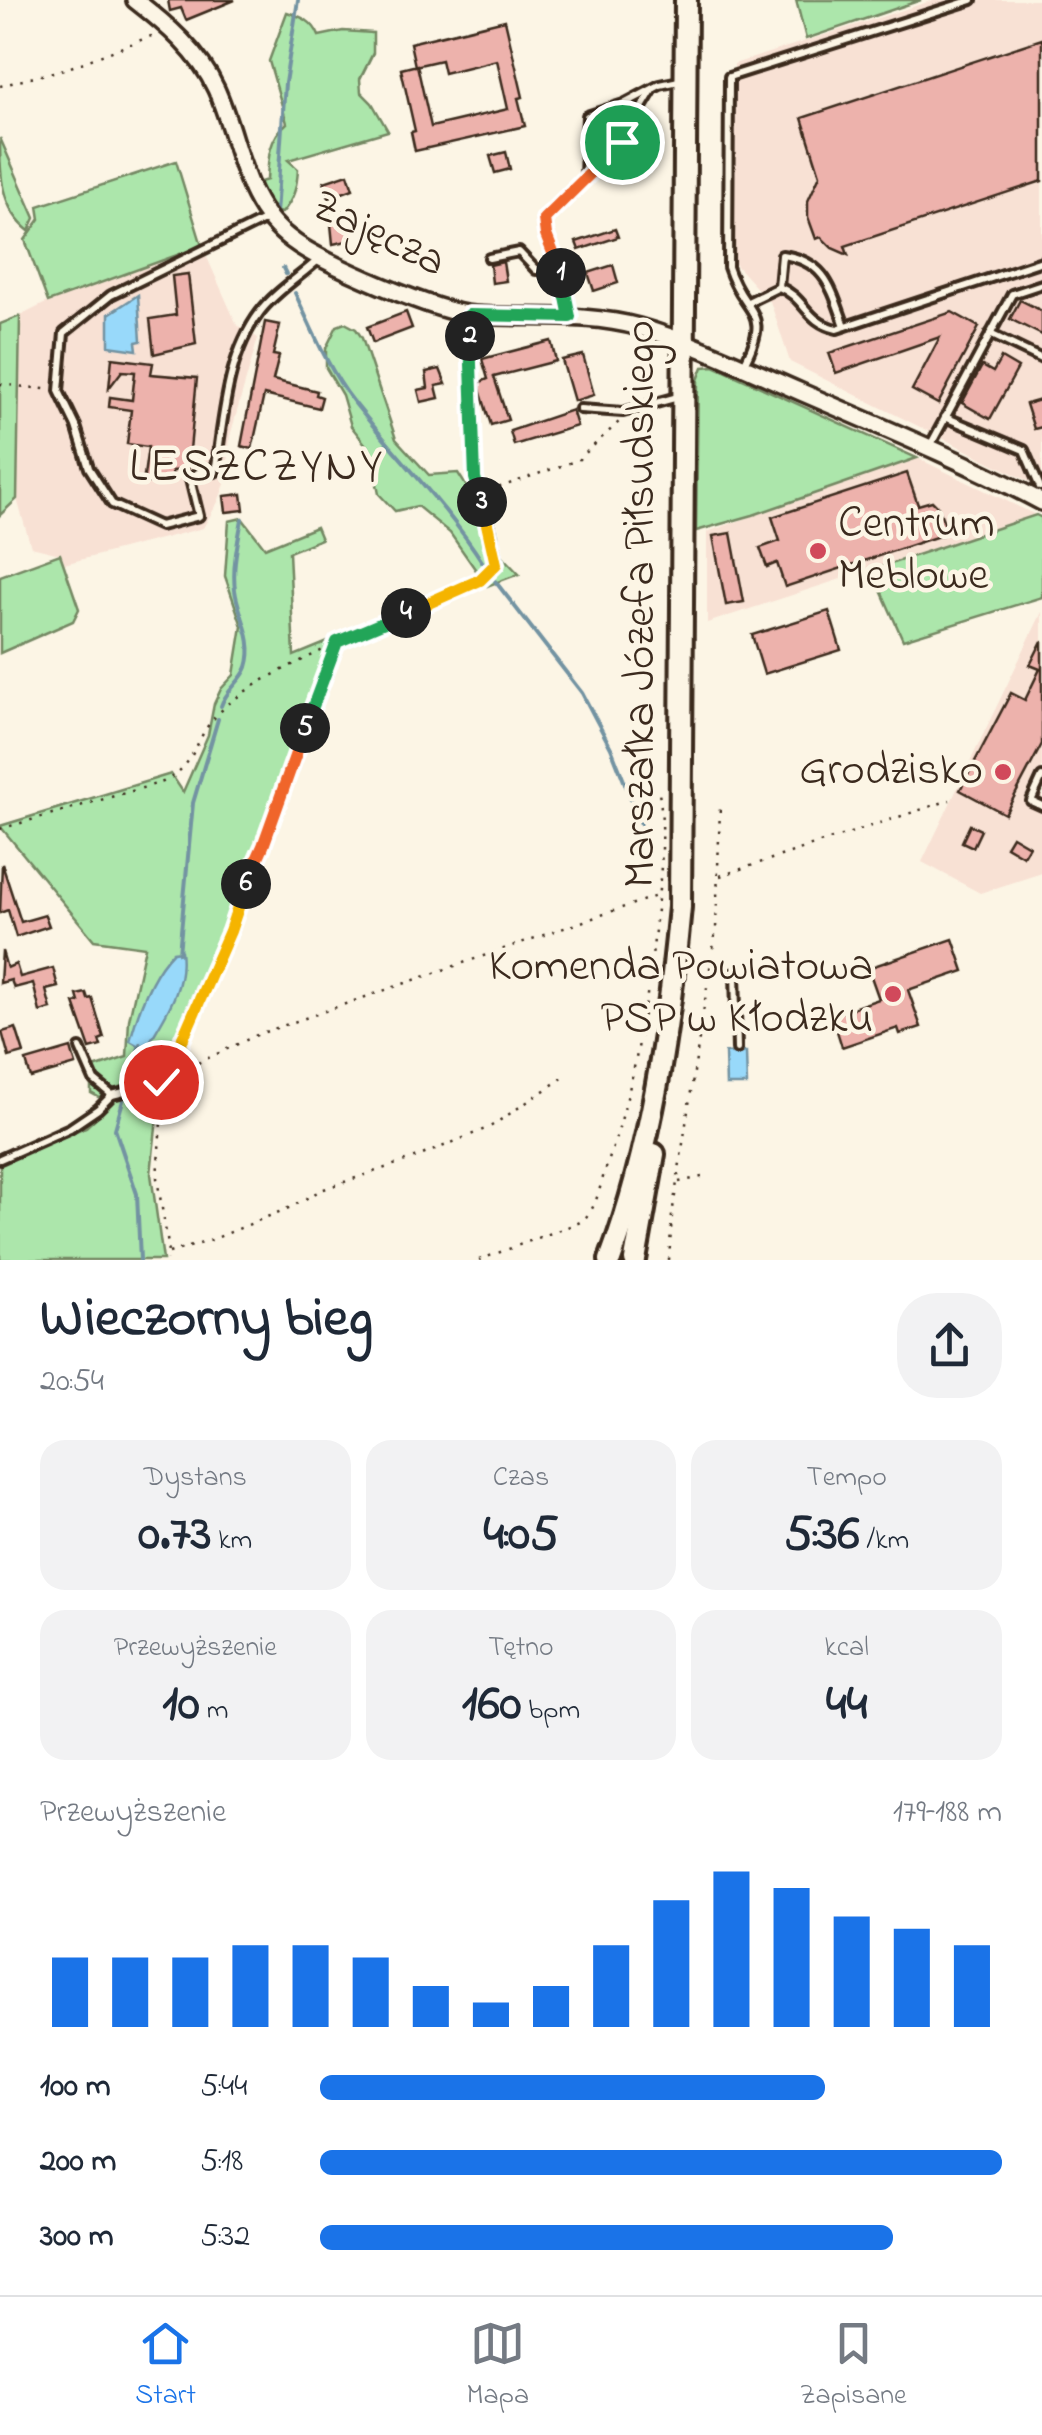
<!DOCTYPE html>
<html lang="pl">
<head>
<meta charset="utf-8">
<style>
	:root { --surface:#fff; --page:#f2f2f3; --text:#1f2937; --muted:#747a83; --line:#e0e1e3; --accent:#1a73e8 }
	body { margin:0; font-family:"Indie Flower",sans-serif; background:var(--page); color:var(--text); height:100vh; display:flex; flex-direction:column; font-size:38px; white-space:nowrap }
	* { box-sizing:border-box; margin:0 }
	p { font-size:32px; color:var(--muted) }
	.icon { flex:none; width:55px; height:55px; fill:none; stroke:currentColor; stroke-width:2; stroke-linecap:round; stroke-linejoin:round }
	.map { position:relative; height:1260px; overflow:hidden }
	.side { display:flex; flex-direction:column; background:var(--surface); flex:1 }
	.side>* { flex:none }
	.pin { position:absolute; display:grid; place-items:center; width:85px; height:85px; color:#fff; margin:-42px; border:5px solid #fff; border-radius:50%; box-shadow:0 2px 10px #0007 }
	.km { position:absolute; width:50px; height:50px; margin:-25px; border-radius:50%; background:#222; color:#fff; font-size:28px; line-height:50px; text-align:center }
	.round { display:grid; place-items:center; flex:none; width:105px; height:105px; border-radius:40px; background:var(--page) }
	.summary { display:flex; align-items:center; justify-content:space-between; height:170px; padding:0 40px }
	h1 { font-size:55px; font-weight:700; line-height:75px }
	.stats { display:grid; grid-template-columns:repeat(3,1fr); gap:15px; height:170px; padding:10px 40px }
	.stats div { display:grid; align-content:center; border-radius:25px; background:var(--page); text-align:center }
	.stats b { font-size:50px; font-weight:700 }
	.stats small { font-size:28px; font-weight:400 }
	.stats p { font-size:28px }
	.chart { height:280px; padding:20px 40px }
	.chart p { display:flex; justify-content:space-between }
	.chart svg { width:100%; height:180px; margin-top:10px; stroke:var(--accent); stroke-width:6 }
	ul { padding:0 40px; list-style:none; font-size:32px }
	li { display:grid; grid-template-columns:160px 120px 1fr; align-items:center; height:75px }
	li i { height:25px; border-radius:12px; background:var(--accent) }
	.dock { display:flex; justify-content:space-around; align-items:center; height:140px; border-top:2px solid var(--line); background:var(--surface); font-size:28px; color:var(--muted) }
	.dock a { display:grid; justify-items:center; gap:5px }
	.dock .current { color:var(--accent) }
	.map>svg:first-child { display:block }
	.built { fill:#f8e1d4 }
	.green { fill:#ace6ab; stroke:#748864; stroke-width:2.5 }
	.water { fill:#98d9fa; stroke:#7393a2; stroke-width:2.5 }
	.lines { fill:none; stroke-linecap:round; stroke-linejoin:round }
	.stream { stroke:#7393a2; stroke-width:4 }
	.building { fill:#edb2ac; stroke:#3b2a1e; stroke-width:2.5 }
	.service-casing { stroke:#3b2a1e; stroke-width:14 }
	.tertiary-casing { stroke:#3b2a1e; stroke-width:22 }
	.trunk-casing { stroke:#3b2a1e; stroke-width:28 }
	.path { stroke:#3b2a1e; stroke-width:2.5; stroke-dasharray:2.5 8; stroke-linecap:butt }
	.service { stroke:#fcf5e5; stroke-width:6 }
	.tertiary { stroke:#fcf5e5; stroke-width:15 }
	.trunk { stroke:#fcf5e5; stroke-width:20 }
	.split-1-casing { stroke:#fff; stroke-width:20 }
	.split-2-casing { stroke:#fff; stroke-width:20 }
	.split-3-casing { stroke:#fff; stroke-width:20 }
	.split-4-casing { stroke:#fff; stroke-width:20 }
	.split-5-casing { stroke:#fff; stroke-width:20 }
	.split-6-casing { stroke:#fff; stroke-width:20 }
	.split-7-casing { stroke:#fff; stroke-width:20 }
	.split-8-casing { stroke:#fff; stroke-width:20 }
	.split-1 { stroke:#f0652b; stroke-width:12 }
	.split-2 { stroke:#22a559; stroke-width:12 }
	.split-3 { stroke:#22a559; stroke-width:12 }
	.split-4 { stroke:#f5b400; stroke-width:12 }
	.split-5 { stroke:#22a559; stroke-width:12 }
	.split-6 { stroke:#f0652b; stroke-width:12 }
	.split-7 { stroke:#f5b400; stroke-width:12 }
	.split-8 { stroke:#f5b400; stroke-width:12 }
	.poi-dot { fill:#d1495b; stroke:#fcf5e5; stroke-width:4 }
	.labels { text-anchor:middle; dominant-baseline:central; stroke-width:9; stroke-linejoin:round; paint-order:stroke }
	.street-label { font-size:45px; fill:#3b2a1e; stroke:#fcf5e5 }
	.poi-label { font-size:45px; fill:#3b2a1e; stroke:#fcf5e5; text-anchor:end }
	.neighbourhood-label { font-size:48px; letter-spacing:2.5px; fill:#3b2a1e; stroke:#fcf5e5 }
</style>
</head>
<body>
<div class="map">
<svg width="1042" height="1260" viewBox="0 0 1042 1260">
	<rect width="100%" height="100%" fill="#fcf5e5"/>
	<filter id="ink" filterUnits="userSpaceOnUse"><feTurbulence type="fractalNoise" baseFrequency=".01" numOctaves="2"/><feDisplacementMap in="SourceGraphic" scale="20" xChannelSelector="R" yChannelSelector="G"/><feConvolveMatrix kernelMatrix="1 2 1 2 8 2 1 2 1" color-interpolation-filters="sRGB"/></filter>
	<g filter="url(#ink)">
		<g class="built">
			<path d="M 934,0 L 1042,0 L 1042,488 L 790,362 L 771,304 L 735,264 L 734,64 Z"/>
			<path d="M 202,246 L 237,325 L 258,338 L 230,436 L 227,479 L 218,502 L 203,528 L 64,564 L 60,554 L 31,547 L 17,499 L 20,316 L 48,302 Z"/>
			<path d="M 917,458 L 1036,515 L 707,623 L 707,532 Z"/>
			<path d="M 1042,612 L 1042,873 L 980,893 L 922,862 Z"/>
		</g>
		<g class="green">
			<path d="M 796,0 L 921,0 L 806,39 Z"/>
			<path d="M 287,12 C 302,17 313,21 319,36 L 343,31 L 373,33 L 373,53 L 360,79 L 361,92 L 372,103 L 388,131 L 288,160 L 298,169 C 297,187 294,199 282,213 L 272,211 L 257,183 L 267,180 C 268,158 269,138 287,123 L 269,61 Z"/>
			<path d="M 0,138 L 35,218 L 29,231 C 0,208 0,174 0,138 Z"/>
			<path d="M 176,161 L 202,246 L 48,302 L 25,240 L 40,219 L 38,206 Z"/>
			<path d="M 20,316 L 17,499 L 0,515 L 0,324 Z"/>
			<path d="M 345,323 L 356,329 L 362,338 L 396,439 L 429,475 L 458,473 L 470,492 L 484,497 L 498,535 L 497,551 L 519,574 L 487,586 L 450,533 L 417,506 L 395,511 L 379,494 L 370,450 L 351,426 L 342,395 L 326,368 L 326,348 L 337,326 Z"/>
			<path d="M 714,366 L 917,458 L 753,515 L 696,531 L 698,380 L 703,367 Z"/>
			<path d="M 1036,515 L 1042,518 L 1042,597 L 903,640 L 872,570 Z"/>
			<path d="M 242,518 L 265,548 L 316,527 L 321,539 L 289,552 L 294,656 L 328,642 L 331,650 L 234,905 L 177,1039 L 186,1045 L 168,1061 L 163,1076 L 145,1083 L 146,1090 L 160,1090 L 151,1174 L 163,1260 L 0,1260 L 0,1161 L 86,1127 L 111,1104 L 91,1093 L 91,1069 L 127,1057 L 129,1020 L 145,947 L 94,940 L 0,826 L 171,774 L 183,792 L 208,735 L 214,704 L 221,689 L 234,675 L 242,626 L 225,576 L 229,521 Z"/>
			<path d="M 60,554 L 79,609 L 73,621 L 0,653 L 0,576 Z"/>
		</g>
		<g class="water">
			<path d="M 138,295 L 141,341 L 136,342 L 137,350 L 109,346 L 109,314 Z"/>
			<path d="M 181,951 C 186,988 165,1015 148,1045 L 139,1046 L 130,1041 C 138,1011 151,974 173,952 Z"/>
			<path d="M 746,1052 L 747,1085 L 726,1085 L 725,1053 Z"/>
		</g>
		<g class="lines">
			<g class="stream">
				<path d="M 276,214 L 285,83 L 298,0"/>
				<path d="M 283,268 L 286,274"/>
				<path d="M 295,293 C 312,329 328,369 353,401 C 396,456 446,505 483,563"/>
				<path d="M 495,581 L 582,693 L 611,748 L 647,839"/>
				<path d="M 221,706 C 226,690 242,681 247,667 C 256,639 238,615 235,590 C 232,566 238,542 242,519"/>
				<path d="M 179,953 L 193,803 L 218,719"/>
				<path d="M 127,1087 L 140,1044"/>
				<path d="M 124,1097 L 115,1129 L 137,1194 L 140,1260"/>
			</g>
		</g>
		<g class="building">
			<path d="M 168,0 L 235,0 L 186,20 L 181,8 L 170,11 Z"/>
			<path d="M 505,20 L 523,97 L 518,98 L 525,126 L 415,151 L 411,132 L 415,131 L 401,69 L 417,65 L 431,127 L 508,109 L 497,60 L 444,73 L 441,60 L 415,66 L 410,43 Z"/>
			<path d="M 1042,39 L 1042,181 L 845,246 L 848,255 L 832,248 L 821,237 L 816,239 L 808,217 L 808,201 L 820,175 L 802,118 Z"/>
			<path d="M 613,117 L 617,130 L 602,134 L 599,121 Z"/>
			<path d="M 506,152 L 510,169 L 495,173 L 490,156 Z"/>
			<path d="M 348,174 L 353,189 L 329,198 L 324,182 Z"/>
			<path d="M 353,210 L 355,221 L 349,222 L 352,240 L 333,244 L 330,214 Z"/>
			<path d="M 615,229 L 618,237 L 579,250 L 576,242 Z"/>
			<path d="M 503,262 L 506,281 L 492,283 L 490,265 Z"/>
			<path d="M 613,265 L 618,283 L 594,291 L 588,273 Z"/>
			<path d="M 188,274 L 196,344 L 154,354 L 150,319 L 176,315 L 172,276 Z"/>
			<path d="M 1020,300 L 1042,311 L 1042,335 L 1010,319 Z"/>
			<path d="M 406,312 L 412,328 L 373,343 L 367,327 Z"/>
			<path d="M 952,312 L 979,327 L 938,404 L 912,390 L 940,337 L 836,373 L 829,353 Z"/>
			<path d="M 265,322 L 280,325 L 273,355 L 279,356 L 273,380 L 317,391 L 316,395 L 322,397 L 319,408 L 264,395 L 252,449 L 241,446 Z"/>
			<path d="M 551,341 L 556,361 L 494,377 L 508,420 L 491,425 L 478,383 L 488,379 L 482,359 Z"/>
			<path d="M 583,355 L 594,395 L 574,401 L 562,360 Z"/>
			<path d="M 112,358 L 153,363 L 151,374 L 197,378 L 188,470 L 172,471 L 173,481 L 143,483 L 148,447 L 127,444 L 131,410 L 109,407 L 110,397 L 132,400 L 135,372 L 122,371 L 109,388 Z"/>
			<path d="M 1001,358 L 1018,368 L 990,419 L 962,403 L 982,366 L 993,372 Z"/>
			<path d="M 440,369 L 446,384 L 436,386 L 439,398 L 421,402 L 418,390 L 428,388 L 426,372 Z"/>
			<path d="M 1040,400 L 1042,427 L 1034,429 L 1026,404 Z"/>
			<path d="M 572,410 L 577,426 L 514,445 L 510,431 Z"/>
			<path d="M 907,473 L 918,505 L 932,501 L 938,507 L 945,525 L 942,535 L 785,587 L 777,563 L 767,567 L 760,548 L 780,541 L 772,517 Z"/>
			<path d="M 242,494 L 244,510 L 226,512 L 224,496 Z"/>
			<path d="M 731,533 L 744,602 L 726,605 L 713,536 Z"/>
			<path d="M 829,611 L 841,650 L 764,674 L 752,635 Z"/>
			<path d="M 1042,641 L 1042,744 L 1005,814 L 960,790 L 1011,693 L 1025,700 L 1040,669 L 1030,665 Z"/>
			<path d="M 970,825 L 981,830 L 973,847 L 962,842 Z"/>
			<path d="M 1012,836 L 1029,846 L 1023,856 L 1006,846 Z"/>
			<path d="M 2,864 L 21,922 L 45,915 L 49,926 L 16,937 L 8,910 L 0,913 Z"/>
			<path d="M 953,939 L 964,971 L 908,990 L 921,1027 L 900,1034 L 898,1028 L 842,1047 L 832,1015 L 879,999 L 868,968 Z"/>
			<path d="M 2,951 L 7,968 L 16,964 L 20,977 L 53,968 L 58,987 L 46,990 L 51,1009 L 40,1012 L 33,983 L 14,988 L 11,980 L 0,983 Z"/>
			<path d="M 86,993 L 88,999 L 92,998 L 104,1038 L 99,1040 L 101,1046 L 90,1049 L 74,1003 L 79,1002 L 77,995 Z"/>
			<path d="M 16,1028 L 24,1053 L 9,1057 L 2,1032 Z"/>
			<path d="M 71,1048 L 76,1065 L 31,1078 L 26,1061 Z"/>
		</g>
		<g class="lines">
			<defs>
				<g id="service">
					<path d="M 586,178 L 621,142 L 653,89"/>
					<path d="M 266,219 L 111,295 L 64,333 L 59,391 L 76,426 L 89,468 L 112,504 L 160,526 L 199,516 L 190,479 L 199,472 L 215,472 C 224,418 226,357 260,312 C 275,292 301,276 319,259"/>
					<path d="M 489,258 L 519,252 L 536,270 L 559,270"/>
					<path d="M 779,287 L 782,255 C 826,261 831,288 845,326"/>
					<path d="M 748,302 L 779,287 C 806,298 805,322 837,329 L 1042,261"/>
					<path d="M 570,317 L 566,287 L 546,235 L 544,219 L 585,179 L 587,116 L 624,104 L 660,85 L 679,81"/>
					<path d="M 990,334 L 1042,359"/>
					<path d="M 743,366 C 774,308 744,317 728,267 L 729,77 L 972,0"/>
					<path d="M 580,409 L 623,412 L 678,397"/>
					<path d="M 945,417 L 1024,450 L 1040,487"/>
					<path d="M 930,446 L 1012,294 L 1042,284"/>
					<path d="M 1042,777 L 1031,801 L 1042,806"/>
					<path d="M 735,972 L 737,1049"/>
					<path d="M 80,1048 L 94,1080 L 112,1095"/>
					<path d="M 0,1159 L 70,1128 L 98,1109 L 112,1095 L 161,1083 L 170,1077 L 173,1061 L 195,1006 L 230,931 L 243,891 L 263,846 L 337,643 L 480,580 L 496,563 L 491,532 L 475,479 L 469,317"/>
				</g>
				<path id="tertiary" d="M 135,0 C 166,24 200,53 216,89 C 240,142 242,205 293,241 C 322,263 438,313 474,315 C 530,319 585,312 639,327 C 695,343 748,369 801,392 C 882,427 964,461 1042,502"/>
				<g id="trunk">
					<path d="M 610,1260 C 652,1147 669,1026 680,907 L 686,0"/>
					<path d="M 635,1260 L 654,1154"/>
				</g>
			</defs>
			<use href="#service" class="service-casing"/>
			<use href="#tertiary" class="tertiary-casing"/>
			<use href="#trunk" class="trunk-casing"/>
			<g class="path">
				<path d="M 0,86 L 68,68 L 154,35"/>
				<path d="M 0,384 L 52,390"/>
				<path d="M 489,491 L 578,460 L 620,421"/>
				<path d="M 0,829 L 163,782 C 198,764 193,740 216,716 C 244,686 287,668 323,650"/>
				<path d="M 720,876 L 950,800"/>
				<path d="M 179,1072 L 259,1034 L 659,895"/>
				<path d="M 163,1093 L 157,1178 L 168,1245 L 167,1260"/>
				<path d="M 679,1182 L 706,1176"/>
				<path d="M 169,1253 L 209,1241 L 291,1207 L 321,1190 L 420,1156 L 490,1127 L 567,1075"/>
				<path d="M 479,1260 L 578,1223 C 596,1214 599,1188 605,1171 C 635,1087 649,997 657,909 C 661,869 666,828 658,788"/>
				<path d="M 669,1260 L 672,1215 L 716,929 L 720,807"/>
			</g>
			<use href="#service" class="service"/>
			<use href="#tertiary" class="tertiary"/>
			<use href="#trunk" class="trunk"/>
		</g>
	</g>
	<g class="lines" filter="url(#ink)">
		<defs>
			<path id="split-1" d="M 561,273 L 546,235 L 544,219 L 622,142"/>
			<path id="split-2" d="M 470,336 L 469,315 L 570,317 L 561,273"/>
			<path id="split-3" d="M 470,336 L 475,478 L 482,502"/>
			<path id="split-4" d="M 406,613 L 480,580 L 496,564 L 482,502"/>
			<path id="split-5" d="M 305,728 L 337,642 L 406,613"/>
			<path id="split-6" d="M 246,884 L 263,846 L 305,728"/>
			<path id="split-7" d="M 183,1038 L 230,931 L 246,884"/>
			<path id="split-8" d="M 161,1082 L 170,1077 L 183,1038"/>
		</defs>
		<use href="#split-1" class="split-1-casing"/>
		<use href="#split-2" class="split-2-casing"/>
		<use href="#split-3" class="split-3-casing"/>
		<use href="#split-4" class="split-4-casing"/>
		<use href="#split-5" class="split-5-casing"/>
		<use href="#split-6" class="split-6-casing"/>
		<use href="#split-7" class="split-7-casing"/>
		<use href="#split-8" class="split-8-casing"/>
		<use href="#split-1" class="split-1"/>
		<use href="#split-2" class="split-2"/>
		<use href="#split-3" class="split-3"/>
		<use href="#split-4" class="split-4"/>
		<use href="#split-5" class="split-5"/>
		<use href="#split-6" class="split-6"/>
		<use href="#split-7" class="split-7"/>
		<use href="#split-8" class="split-8"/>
	</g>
	<g class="poi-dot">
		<circle cx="818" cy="551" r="10"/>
		<circle cx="1003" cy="772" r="10"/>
		<circle cx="893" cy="994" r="10"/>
	</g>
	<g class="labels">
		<g class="street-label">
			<text transform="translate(378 235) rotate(26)">Zajęcza</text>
			<text transform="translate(642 604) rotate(-90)">Marszałka Józefa Piłsudskiego</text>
		</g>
		<g class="poi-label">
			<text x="838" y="525" text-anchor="start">Centrum<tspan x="838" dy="52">Meblowe</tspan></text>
			<text x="983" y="772">Grodzisko</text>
			<text x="873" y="968">Komenda Powiatowa<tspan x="873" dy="52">PSP w Kłodzku</tspan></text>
		</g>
		<g class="neighbourhood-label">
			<text x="257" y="468">LESZCZYNY</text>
		</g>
	</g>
</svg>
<div class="pin" style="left:622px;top:142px;background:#1e9e55"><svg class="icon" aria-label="arrive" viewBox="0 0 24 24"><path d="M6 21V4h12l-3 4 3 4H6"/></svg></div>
<div class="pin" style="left:161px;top:1082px;background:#d93025"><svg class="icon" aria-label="check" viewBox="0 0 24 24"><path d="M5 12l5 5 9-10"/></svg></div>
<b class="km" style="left:561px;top:273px">1</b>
<b class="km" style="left:470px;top:336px">2</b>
<b class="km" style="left:482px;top:502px">3</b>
<b class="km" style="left:406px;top:613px">4</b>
<b class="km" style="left:305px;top:728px">5</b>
<b class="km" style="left:246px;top:884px">6</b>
</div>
<section class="side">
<div class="summary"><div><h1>Wieczorny bieg</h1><p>20:54</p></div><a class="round"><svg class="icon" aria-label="share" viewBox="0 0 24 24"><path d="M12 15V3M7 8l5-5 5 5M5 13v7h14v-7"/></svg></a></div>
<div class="stats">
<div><p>Dystans</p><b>0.73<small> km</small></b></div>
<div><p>Czas</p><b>4:05</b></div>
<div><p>Tempo</p><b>5:36<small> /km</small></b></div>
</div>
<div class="stats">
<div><p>Przewyższenie</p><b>10<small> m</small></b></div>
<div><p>Tętno</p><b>160<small> bpm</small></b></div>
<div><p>kcal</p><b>44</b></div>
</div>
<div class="chart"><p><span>Przewyższenie</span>179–188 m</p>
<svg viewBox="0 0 160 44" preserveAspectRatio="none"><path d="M5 44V27M15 44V27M25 44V27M35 44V24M45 44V24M55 44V27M65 44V34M75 44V38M85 44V34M95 44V24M105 44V13M115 44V6M125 44V10M135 44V17M145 44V20M155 44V24"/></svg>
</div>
<ul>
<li><b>100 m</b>5:44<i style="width:74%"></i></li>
<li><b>200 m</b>5:18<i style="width:100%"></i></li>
<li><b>300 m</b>5:32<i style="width:84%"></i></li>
</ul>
</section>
<nav class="dock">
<a class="current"><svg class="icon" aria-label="home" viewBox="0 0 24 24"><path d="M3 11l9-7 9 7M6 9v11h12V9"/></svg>Start</a>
<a><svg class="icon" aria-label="map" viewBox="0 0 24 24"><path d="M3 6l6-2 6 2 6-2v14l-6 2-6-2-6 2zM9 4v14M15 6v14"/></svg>Mapa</a>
<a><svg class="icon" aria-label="saved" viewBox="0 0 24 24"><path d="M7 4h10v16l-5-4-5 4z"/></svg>Zapisane</a>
</nav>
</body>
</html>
